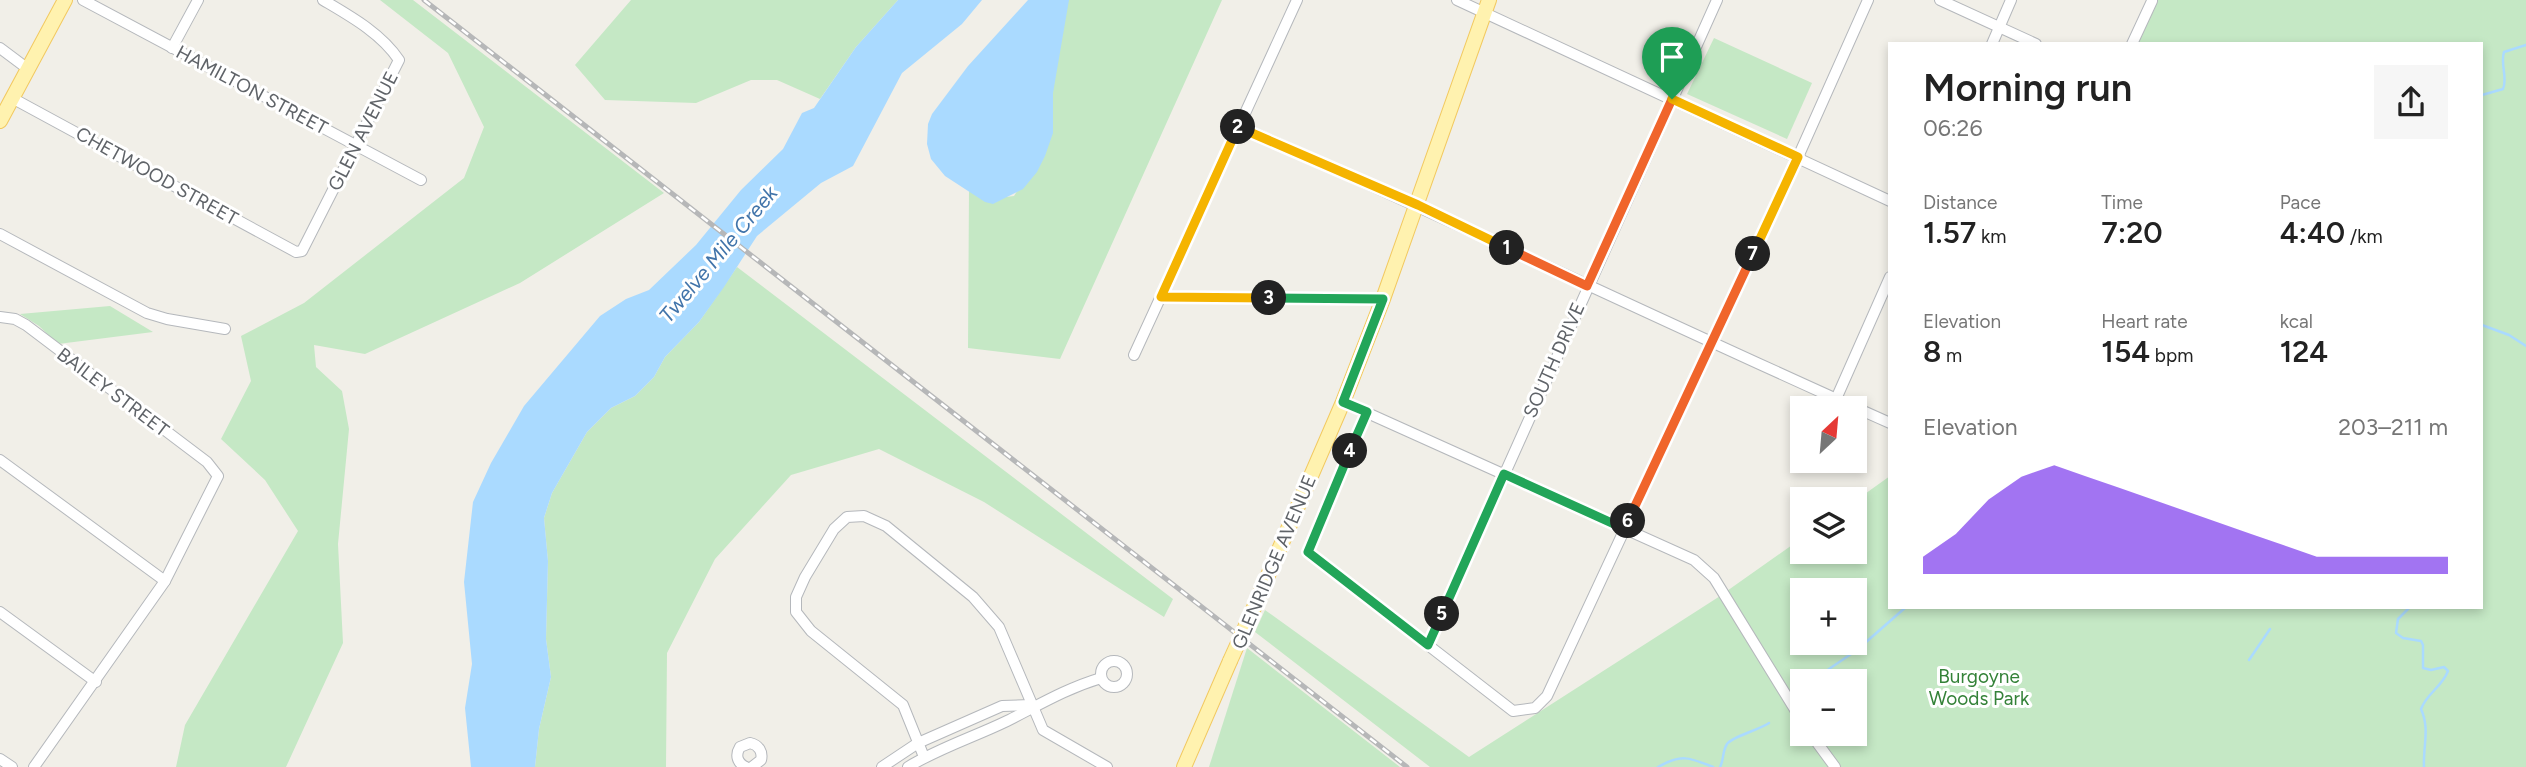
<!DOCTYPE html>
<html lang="en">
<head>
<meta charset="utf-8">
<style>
	:root { --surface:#fff; --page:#f6f6f6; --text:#222; --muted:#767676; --accent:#7c3aed }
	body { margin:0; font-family:Figtree,sans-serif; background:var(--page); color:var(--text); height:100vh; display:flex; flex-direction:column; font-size:26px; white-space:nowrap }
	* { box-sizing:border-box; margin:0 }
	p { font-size:23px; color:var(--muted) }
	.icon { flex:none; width:38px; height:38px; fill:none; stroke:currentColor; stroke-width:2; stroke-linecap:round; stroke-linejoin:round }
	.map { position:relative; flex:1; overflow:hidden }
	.side { position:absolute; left:1888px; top:42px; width:595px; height:567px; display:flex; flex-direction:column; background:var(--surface); border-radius:0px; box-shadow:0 4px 10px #0003 }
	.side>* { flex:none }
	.needle { width:46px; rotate:26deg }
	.buttons { position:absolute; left:1790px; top:396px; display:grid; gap:14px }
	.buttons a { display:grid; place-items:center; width:77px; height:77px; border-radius:0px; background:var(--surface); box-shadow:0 4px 10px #0003; font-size:35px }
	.pin { position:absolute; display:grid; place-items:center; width:60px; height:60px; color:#fff; margin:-72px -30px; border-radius:50% 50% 50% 0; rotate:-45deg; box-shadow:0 0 7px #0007 }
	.pin .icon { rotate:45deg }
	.km { position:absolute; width:35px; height:35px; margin:-18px; border-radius:50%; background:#222; color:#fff; font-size:19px; line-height:35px; text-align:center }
	.round { display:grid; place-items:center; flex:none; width:74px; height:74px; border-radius:0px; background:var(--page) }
	.overview { display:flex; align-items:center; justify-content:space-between; height:119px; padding:0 35px }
	h1 { font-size:38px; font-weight:600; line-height:52px }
	.figures { display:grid; grid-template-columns:repeat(3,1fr); gap:10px; height:119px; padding:7px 35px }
	.figures div { display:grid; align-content:center }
	.figures b { font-size:30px; font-weight:600 }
	.figures small { font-size:19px; font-weight:400 }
	.figures p { font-size:19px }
	.chart { height:196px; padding:14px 35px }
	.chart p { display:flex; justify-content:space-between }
	.chart svg { width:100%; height:126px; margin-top:7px; fill:var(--accent); opacity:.7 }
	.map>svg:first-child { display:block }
	.green { fill:#c5e8c5; fill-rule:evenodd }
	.water { fill:#aadaff }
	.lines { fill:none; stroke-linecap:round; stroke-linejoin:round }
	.stream { stroke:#aadaff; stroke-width:2.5 }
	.minor-casing { stroke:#b5b8bc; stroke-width:12 }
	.major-casing { stroke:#f2c960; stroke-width:16 }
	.minor { stroke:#fff; stroke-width:10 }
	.major { stroke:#fff2af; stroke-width:14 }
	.rail-casing { stroke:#b6b7b8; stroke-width:5 }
	.rail { stroke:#fff; stroke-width:2.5; stroke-dasharray:8; stroke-linecap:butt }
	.major-bridge-casing { stroke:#f2c960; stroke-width:16; stroke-linecap:butt }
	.major-bridge { stroke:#fff2af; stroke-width:14 }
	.split-1-casing { stroke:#fff; stroke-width:14 }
	.split-2-casing { stroke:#fff; stroke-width:14 }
	.split-3-casing { stroke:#fff; stroke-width:14 }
	.split-4-casing { stroke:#fff; stroke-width:14 }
	.split-5-casing { stroke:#fff; stroke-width:14 }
	.split-6-casing { stroke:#fff; stroke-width:14 }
	.split-7-casing { stroke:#fff; stroke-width:14 }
	.split-8-casing { stroke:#fff; stroke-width:14 }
	.split-1 { stroke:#f0652b; stroke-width:9 }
	.split-2 { stroke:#f5b400; stroke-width:9 }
	.split-3 { stroke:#f5b400; stroke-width:9 }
	.split-4 { stroke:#22a559; stroke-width:9 }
	.split-5 { stroke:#22a559; stroke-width:9 }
	.split-6 { stroke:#22a559; stroke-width:9 }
	.split-7 { stroke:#f0652b; stroke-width:9 }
	.split-8 { stroke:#f5b400; stroke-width:9 }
	.labels { text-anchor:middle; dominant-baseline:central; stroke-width:6; stroke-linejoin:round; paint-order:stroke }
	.street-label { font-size:19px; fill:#5f6368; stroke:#fff }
	.park-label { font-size:19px; fill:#348238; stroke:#fff }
	.water-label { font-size:21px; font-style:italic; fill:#4174aa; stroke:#fff }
</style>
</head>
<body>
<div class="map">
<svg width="2526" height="767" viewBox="0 0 2526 767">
	<rect width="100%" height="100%" fill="#f1efe8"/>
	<g class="green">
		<path d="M 380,0 L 413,0 L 664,193 L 520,283 L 365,354 L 314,345 L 316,367 L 342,391 L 349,429 L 338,544 L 343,643 L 286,767 L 176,767 L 185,725 L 298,531 L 265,480 L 221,439 L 251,381 L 241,336 L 304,303 L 464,178 L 484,127 L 448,53 Z"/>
		<path d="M 631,0 L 898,0 L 856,47 L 820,99 L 777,80 L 751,80 L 696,103 L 605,100 L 575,65 Z"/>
		<path d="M 1067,0 L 1222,0 L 1060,359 L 968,348 L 969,189 L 989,199 L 1014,196 L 1021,185 Z"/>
		<path d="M 2156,0 L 2526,0 L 2526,767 L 1430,767 L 1255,632 L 1265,610 L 1469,757 L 1717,598 L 1802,538 L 1802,551 L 1855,551 L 1855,501 L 1890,476 L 1890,607 L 2482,607 L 2482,44 L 2134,44 ZM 1802,590 L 1855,590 L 1855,642 L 1802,642 ZM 1802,681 L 1855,681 L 1855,733 L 1802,733 Z"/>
		<path d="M 1714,38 L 1812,83 L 1787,139 L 1687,94 Z"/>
		<path d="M 737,267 L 1173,599 L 1164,617 L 984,502 L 879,449 L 791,475 L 715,559 L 667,653 L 666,767 L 535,767 L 539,729 L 551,677 L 546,639 L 548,561 L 544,518 L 552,493 L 587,432 L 611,408 L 635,396 L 654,377 L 665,357 L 699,322 Z"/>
		<path d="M 110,306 L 153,332 L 58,344 L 39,326 L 20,314 Z"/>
		<path d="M 1247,648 L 1400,767 L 1209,767 Z"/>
	</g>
	<g class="water">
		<path d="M 898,0 L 982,0 L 962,24 L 902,73 L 853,166 L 821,183 L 757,236 L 724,287 L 699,322 L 665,357 L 654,377 L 635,396 L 611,408 L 587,432 L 552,493 L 544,518 L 548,561 L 546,639 L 551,677 L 539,729 L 535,767 L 471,767 L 465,708 L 472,664 L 464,582 L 473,502 L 491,463 L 524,406 L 600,316 L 626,299 L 649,290 L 696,245 L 741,190 L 783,149 L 802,113 L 814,108 L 856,47 Z"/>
		<path d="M 1028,0 L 1069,0 L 1053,93 L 1053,133 L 1045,156 L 1037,172 L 1023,189 L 993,204 L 985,202 L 945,176 L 931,159 L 927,144 L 928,124 L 932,114 L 968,66 Z"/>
	</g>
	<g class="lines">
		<g class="stream">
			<path d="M 2482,95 L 2503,89 C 2508,78 2500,64 2504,52 L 2526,45"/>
			<path d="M 2482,325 L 2509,335 L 2526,346"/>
			<path d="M 2410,607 L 2398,619 L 2396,633 L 2403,638 L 2421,641 L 2423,645 L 2423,668 L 2431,670 L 2444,667 L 2448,671 C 2442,687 2427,693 2421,709 C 2430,729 2423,745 2424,767"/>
			<path d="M 2249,660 L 2270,629"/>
			<path d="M 1818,681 L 1826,671 L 1857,650 L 1906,607"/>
			<path d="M 1658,767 C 1681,754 1689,757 1713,767"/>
			<path d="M 1720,767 C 1724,760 1722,752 1727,744 C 1731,737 1759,730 1769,723"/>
		</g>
		<defs>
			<g id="minor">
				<path d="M 83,0 L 421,180"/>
				<path d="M 1457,0 L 1890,201"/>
				<path d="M 1940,0 L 2036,44"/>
				<path d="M 1992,44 L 2011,0"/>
				<path d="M 2132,44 L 2152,1"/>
				<path d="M 0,48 L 28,69"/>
				<path d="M 172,48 L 198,0"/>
				<path d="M 12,98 L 296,252 L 302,251 L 399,60 C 381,33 350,16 323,0"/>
				<path d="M 1238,126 C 1457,222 1672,326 1890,423"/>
				<path d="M 0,234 L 147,313 L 167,319 L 225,329"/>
				<path d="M 1161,297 L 1383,299"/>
				<path d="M 0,317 L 15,319 L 26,325 L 207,462 L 218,476 L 165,581 L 34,767"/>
				<path d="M 1134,355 L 1297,0"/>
				<path d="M 1836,399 L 1890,277"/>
				<path d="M 1343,402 L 1694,560 L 1714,578 L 1802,721"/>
				<path d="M 1367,412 L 1308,552 L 1513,711 L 1535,708 L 1547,696 L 1798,157 L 1868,0"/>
				<path d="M 0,460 L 165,581"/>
				<path d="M 0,612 L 96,682"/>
				<path d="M 1428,645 L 1717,0"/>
				<circle cx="1114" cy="674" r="13"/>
				<path d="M 1810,733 L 1835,767"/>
				<path d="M 924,757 L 903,705 L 811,631 L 796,612 L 796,597 L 805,577 L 834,529 L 847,517 L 864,516 L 886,526 L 973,597 L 999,627 L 1043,730 L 1107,767"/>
				<path d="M 0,759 L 12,767"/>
				<path d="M 746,767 C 737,763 735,755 740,747 L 750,743 C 759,745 763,752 761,760 L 752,767"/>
				<path d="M 882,767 L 918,743 L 1002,706 L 1031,705"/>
				<path d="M 908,767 C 939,748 974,737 1007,721 C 1039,705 1065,689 1101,678"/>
			</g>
			<g id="major">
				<path d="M 0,121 L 65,0"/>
				<path d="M 1253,610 L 1343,402 L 1383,299 L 1489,0"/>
				<path d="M 1184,767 L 1230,661"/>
			</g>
		</defs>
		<use href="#minor" class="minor-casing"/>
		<use href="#major" class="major-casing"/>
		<use href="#minor" class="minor"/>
		<use href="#major" class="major"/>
		<defs>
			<path id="rail" d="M 424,0 L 1407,767"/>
		</defs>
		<use href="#rail" class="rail-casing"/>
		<use href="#rail" class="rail"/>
		<defs>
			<path id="major-bridge" d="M 1230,661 L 1253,610"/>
		</defs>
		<use href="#major-bridge" class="major-bridge-casing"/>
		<use href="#major-bridge" class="major-bridge"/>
	</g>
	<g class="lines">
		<defs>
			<path id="split-1" d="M 1507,248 L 1587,286 L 1672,99"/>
			<path id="split-2" d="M 1238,127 L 1418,205 L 1507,248"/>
			<path id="split-3" d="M 1238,127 L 1161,297 L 1269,298"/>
			<path id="split-4" d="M 1269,298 L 1383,299 L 1343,402 L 1367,412 L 1350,451"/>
			<path id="split-5" d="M 1350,451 L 1308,552 L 1428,645 L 1442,614"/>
			<path id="split-6" d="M 1442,614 L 1504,474 L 1625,529 L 1628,521"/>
			<path id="split-7" d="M 1628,521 L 1753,254"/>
			<path id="split-8" d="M 1672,99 L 1798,157 L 1753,254"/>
		</defs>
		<use href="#split-1" class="split-1-casing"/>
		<use href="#split-2" class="split-2-casing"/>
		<use href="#split-3" class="split-3-casing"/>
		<use href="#split-4" class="split-4-casing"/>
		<use href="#split-5" class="split-5-casing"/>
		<use href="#split-6" class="split-6-casing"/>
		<use href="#split-7" class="split-7-casing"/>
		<use href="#split-8" class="split-8-casing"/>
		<use href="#split-1" class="split-1"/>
		<use href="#split-2" class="split-2"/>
		<use href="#split-3" class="split-3"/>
		<use href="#split-4" class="split-4"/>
		<use href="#split-5" class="split-5"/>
		<use href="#split-6" class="split-6"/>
		<use href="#split-7" class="split-7"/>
		<use href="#split-8" class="split-8"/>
	</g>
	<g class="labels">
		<g class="street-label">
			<text transform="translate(252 90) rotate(28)">HAMILTON STREET</text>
			<text transform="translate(363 131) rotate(-63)">GLEN AVENUE</text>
			<text transform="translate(157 176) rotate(29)">CHETWOOD STREET</text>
			<text transform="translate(1554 360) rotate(-66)">SOUTH DRIVE</text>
			<text transform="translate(113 392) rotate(37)">BAILEY STREET</text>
			<text transform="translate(1274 562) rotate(-67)">GLENRIDGE AVENUE</text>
		</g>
		<g class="park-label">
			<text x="1979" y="676">Burgoyne<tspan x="1979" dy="22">Woods Park</tspan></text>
		</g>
		<g class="water-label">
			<text transform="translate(718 254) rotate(-50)">Twelve Mile Creek</text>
		</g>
	</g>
</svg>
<div class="buttons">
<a><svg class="needle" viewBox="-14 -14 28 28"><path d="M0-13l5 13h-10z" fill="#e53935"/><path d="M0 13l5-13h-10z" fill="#767676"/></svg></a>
<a><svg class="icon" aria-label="layers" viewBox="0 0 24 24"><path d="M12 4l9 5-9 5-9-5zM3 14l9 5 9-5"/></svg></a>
<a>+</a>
<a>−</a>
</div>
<div class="pin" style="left:1672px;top:99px;background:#1e9e55"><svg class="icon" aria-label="arrive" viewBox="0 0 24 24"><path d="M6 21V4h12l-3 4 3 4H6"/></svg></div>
<b class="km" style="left:1507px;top:248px">1</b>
<b class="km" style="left:1238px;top:127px">2</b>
<b class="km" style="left:1269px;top:298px">3</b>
<b class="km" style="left:1350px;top:451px">4</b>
<b class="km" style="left:1442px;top:614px">5</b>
<b class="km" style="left:1628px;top:521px">6</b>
<b class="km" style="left:1753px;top:254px">7</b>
<section class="side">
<div class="overview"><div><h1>Morning run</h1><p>06:26</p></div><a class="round"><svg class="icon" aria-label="share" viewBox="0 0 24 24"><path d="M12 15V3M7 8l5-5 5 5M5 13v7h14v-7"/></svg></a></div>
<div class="figures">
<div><p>Distance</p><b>1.57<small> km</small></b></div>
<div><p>Time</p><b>7:20</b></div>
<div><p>Pace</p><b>4:40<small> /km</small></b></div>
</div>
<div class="figures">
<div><p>Elevation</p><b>8<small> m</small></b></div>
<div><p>Heart rate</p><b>154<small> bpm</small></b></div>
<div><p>kcal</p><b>124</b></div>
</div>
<div class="chart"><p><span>Elevation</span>203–211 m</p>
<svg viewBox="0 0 160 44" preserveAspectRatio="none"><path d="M0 44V38L10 30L20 18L30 10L40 6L50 10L60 14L70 18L80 22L90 26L100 30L110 34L120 38L130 38L140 38L150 38L160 38V44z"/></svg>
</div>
</section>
</div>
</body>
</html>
